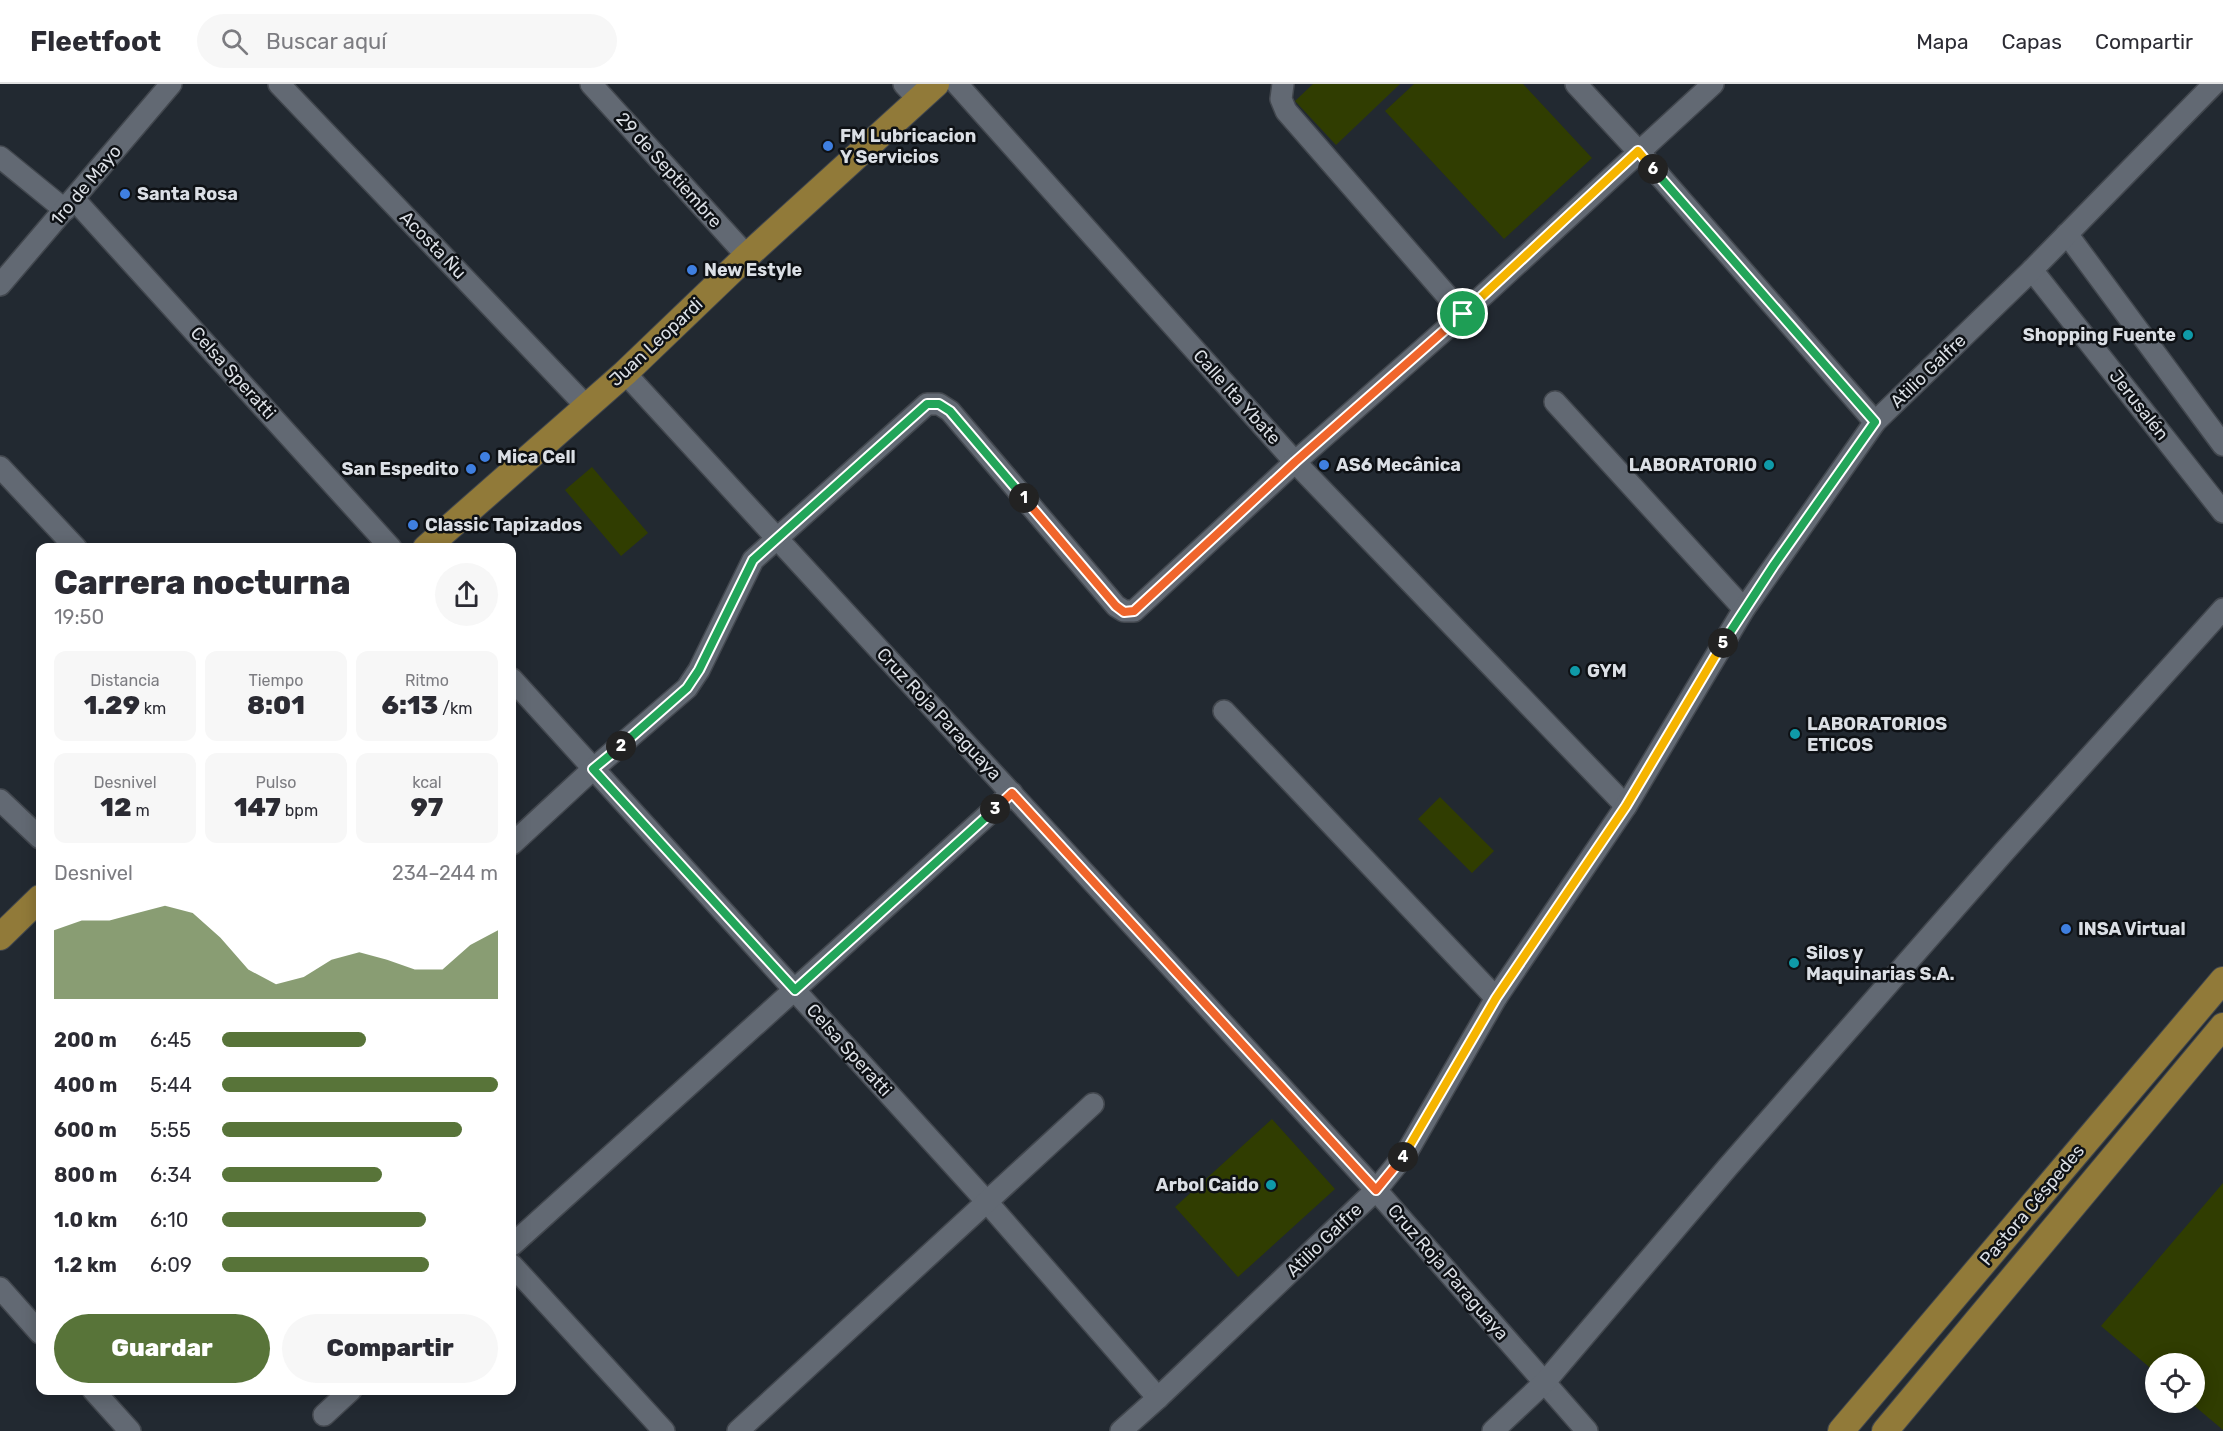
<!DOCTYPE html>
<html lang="es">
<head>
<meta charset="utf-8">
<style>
	:root { --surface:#fff; --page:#f7f7f7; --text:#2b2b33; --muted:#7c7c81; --line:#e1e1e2; --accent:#587439 }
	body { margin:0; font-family:Rubik,sans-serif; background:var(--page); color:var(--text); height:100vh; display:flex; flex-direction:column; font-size:22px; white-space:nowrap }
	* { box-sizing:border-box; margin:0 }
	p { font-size:20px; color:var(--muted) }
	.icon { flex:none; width:33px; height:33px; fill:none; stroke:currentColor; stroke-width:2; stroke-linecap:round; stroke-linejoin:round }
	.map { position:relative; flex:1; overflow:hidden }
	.details { position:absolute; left:36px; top:459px; width:480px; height:852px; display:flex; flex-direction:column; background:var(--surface); border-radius:12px; box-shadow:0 3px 15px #0003 }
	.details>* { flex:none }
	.controls { position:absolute; left:2145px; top:1269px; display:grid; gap:12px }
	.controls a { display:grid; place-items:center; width:60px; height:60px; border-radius:50%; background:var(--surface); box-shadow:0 3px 15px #0003; font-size:30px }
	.pin { position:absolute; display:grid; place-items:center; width:51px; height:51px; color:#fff; margin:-26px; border:3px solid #fff; border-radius:50%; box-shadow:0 2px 6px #0007 }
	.km { position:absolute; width:30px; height:30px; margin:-15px; border-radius:50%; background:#222; color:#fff; font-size:16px; line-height:30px; text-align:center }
	.round { display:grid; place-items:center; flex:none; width:63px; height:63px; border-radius:32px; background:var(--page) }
	.summary { display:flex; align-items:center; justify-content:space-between; height:102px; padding:0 18px }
	h1 { font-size:33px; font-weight:800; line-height:45px }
	.metrics { display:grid; grid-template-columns:repeat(3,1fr); gap:9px; height:102px; padding:6px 18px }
	.metrics div { display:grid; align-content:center; border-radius:12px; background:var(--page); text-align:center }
	.metrics b { font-size:26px; font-weight:800 }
	.metrics small { font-size:16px; font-weight:400 }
	.metrics p { font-size:16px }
	.chart { height:168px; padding:12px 18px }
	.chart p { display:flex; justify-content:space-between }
	.chart svg { width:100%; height:108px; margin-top:6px; fill:var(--accent); opacity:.7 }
	.action { display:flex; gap:12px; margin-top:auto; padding:12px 18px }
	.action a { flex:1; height:69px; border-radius:36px; background:var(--accent); color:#fff; font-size:24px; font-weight:800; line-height:69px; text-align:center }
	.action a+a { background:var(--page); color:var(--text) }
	ul { padding:0 18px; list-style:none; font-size:20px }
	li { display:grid; grid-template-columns:96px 72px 1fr; align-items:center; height:45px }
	li i { height:15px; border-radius:8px; background:var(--accent) }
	header { display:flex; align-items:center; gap:36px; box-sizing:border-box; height:84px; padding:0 30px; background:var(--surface); border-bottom:2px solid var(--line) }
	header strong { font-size:28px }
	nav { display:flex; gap:33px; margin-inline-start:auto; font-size:21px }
	.search { width:420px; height:54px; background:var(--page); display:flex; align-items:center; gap:15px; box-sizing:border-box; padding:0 21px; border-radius:33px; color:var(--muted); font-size:22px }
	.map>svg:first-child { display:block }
	.green { fill:#303d01 }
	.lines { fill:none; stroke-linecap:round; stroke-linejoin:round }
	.minor-casing { stroke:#42474e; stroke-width:24 }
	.major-casing { stroke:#42474e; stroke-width:28 }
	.minor { stroke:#626973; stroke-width:21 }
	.major { stroke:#917a39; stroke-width:26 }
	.split-1-casing { stroke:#fff; stroke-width:12 }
	.split-2-casing { stroke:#fff; stroke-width:12 }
	.split-3-casing { stroke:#fff; stroke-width:12 }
	.split-4-casing { stroke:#fff; stroke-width:12 }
	.split-5-casing { stroke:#fff; stroke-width:12 }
	.split-6-casing { stroke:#fff; stroke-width:12 }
	.split-7-casing { stroke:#fff; stroke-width:12 }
	.split-1 { stroke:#f0652b; stroke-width:8 }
	.split-2 { stroke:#22a559; stroke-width:8 }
	.split-3 { stroke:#22a559; stroke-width:8 }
	.split-4 { stroke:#f0652b; stroke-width:8 }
	.split-5 { stroke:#f5b400; stroke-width:8 }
	.split-6 { stroke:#22a559; stroke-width:8 }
	.split-7 { stroke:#f5b400; stroke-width:8 }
	.shop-dot { fill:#3f7fe0; stroke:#0e1115; stroke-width:2 }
	.culture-dot { fill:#0f9aa8; stroke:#0e1115; stroke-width:2 }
	.labels { text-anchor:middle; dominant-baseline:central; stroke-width:5; stroke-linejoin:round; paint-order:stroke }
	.poi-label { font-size:18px; font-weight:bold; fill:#dbdfe5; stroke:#0e1115; text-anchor:start }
	.street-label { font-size:18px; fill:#dbdfe5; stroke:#0e1115 }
</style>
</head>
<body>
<header>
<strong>Fleetfoot</strong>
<div class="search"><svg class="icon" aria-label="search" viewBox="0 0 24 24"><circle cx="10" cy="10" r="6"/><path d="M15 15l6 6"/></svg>Buscar aquí</div>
<nav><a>Mapa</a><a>Capas</a><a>Compartir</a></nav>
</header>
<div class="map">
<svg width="2223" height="1347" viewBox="0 0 2223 1347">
	<rect width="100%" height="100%" fill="#222931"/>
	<g class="green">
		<path d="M 1313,0 L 1400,0 L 1336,61 L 1295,17 Z"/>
		<path d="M 1414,0 L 1523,0 L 1592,74 L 1504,155 L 1385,27 Z"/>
		<path d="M 592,383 L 648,449 L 621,472 L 565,406 Z"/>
		<path d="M 1440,713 L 1494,767 L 1472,789 L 1418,735 Z"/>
		<path d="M 1272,1035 L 1335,1105 L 1238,1193 L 1175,1123 Z"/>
		<path d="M 2223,1099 L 2223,1346 L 2191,1319 L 2194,1318 L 2194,1280 L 2156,1280 L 2155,1288 L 2101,1242 Z"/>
	</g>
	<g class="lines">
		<defs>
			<g id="minor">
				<path d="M 279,0 L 587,323"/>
				<path d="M 591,0 L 747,172"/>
				<path d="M 904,0 L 918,15"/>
				<path d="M 957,0 L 1295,378 L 1626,722"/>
				<path d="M 1283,0 L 1281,15 L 1286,27 L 1463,230"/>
				<path d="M 1576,0 L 1638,67 L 1875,338"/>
				<path d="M 0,73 L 65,126"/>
				<path d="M 74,115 L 391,464"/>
				<path d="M 2067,150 L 2223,361"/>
				<path d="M 2032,186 L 2223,428"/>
				<path d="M 0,201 L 171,0"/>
				<path d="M 625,289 L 1376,1106 L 1587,1347"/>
				<path d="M 1555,318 L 1744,525"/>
				<path d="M 0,383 L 76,464"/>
				<path d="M 512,595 L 987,1118 L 1158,1314"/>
				<path d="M 1224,627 L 1496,914"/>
				<path d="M 0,716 L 40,754"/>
				<path d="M 512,760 L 593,685 L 687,604 L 699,586 L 753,476 L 927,320 L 939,320 L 950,327 L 1116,522 L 1124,527 L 1134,527 L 1295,378 L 1463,230 L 1713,0"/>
				<path d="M 512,1161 L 1012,709"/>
				<path d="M 512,1181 L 664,1347"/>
				<path d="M 0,1204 L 40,1249"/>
				<path d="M 93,1306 L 130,1347"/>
				<path d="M 324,1331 L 351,1306"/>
				<path d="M 738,1347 L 1093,1020"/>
				<path d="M 1121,1347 L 1158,1314 L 1376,1106 L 1407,1068 L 1496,914 L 1626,722 L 1744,525 L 1875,338 L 2032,186 L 2214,0"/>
				<path d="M 1493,1347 L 1545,1298 L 1727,1084 L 2003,769 L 2223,525"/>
			</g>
			<g id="major">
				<path d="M 426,464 L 625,289 L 747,172 L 936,0"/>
				<path d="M 0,853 L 40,814"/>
				<path d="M 1841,1347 L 2223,896"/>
				<path d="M 1885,1347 L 2223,942"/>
			</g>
		</defs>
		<use href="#minor" class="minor-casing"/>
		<use href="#major" class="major-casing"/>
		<use href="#minor" class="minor"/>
		<use href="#major" class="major"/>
	</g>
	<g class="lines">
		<defs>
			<path id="split-1" d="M 1024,414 L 1116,522 L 1124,528 L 1134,527 L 1295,378 L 1463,230"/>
			<path id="split-2" d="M 621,662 L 687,604 L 699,586 L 753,476 L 927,320 L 939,320 L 950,327 L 1024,414"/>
			<path id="split-3" d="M 621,662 L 593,685 L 795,906 L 995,725"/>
			<path id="split-4" d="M 995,725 L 1012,709 L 1376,1106 L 1403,1073"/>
			<path id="split-5" d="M 1403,1073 L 1496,914 L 1626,722 L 1723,559"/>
			<path id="split-6" d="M 1653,85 L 1875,338 L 1774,481 L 1723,559"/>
			<path id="split-7" d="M 1463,230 L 1638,67 L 1653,85"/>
		</defs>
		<use href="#split-1" class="split-1-casing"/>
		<use href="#split-2" class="split-2-casing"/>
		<use href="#split-3" class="split-3-casing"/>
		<use href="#split-4" class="split-4-casing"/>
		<use href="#split-5" class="split-5-casing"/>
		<use href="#split-6" class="split-6-casing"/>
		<use href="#split-7" class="split-7-casing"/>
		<use href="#split-1" class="split-1"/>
		<use href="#split-2" class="split-2"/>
		<use href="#split-3" class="split-3"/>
		<use href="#split-4" class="split-4"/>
		<use href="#split-5" class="split-5"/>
		<use href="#split-6" class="split-6"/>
		<use href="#split-7" class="split-7"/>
	</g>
	<g class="shop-dot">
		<circle cx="828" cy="62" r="6"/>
		<circle cx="125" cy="110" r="6"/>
		<circle cx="692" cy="186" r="6"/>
		<circle cx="485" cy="373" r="6"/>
		<circle cx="1324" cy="381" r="6"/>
		<circle cx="471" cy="385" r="6"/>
		<circle cx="413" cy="441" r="6"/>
		<circle cx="2066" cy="845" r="6"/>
	</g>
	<g class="culture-dot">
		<circle cx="2188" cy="251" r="6"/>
		<circle cx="1769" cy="381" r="6"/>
		<circle cx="1575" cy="587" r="6"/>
		<circle cx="1795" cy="650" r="6"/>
		<circle cx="1794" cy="879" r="6"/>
		<circle cx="1271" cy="1101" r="6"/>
	</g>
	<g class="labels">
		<g class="poi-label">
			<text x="840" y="52">FM Lubricacion<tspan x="840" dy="21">Y Servicios</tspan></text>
			<text x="137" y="110">Santa Rosa</text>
			<text x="704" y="186">New Estyle</text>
			<text x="2176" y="251" text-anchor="end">Shopping Fuente</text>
			<text x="497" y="373">Mica Cell</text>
			<text x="1336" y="381">AS6 Mecânica</text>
			<text x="1757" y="381" text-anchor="end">LABORATORIO</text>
			<text x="459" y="385" text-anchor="end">San Espedito</text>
			<text x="425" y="441">Classic Tapizados</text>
			<text x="1587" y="587">GYM</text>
			<text x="1807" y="640">LABORATORIOS<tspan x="1807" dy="21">ETICOS</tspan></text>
			<text x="2078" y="845">INSA Virtual</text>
			<text x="1806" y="869">Silos y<tspan x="1806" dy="21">Maquinarias S.A.</tspan></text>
			<text x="1259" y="1101" text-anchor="end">Arbol Caido</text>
		</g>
		<g class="street-label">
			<text transform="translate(669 86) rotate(48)">29 de Septiembre</text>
			<text transform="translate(86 101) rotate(-50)">1ro de Mayo</text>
			<text transform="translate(433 161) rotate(46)">Acosta Ñu</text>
			<text transform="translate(656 258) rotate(-43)">Juan Leopardi</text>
			<text transform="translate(1928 287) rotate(-44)">Atilio Galfre</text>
			<text transform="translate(233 289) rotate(48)">Celsa Speratti</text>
			<text transform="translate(1237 313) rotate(48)">Calle Ita Ybate</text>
			<text transform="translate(2139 321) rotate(52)">Jerusalén</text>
			<text transform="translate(939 630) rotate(47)">Cruz Roja Paraguaya</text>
			<text transform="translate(849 966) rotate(48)">Celsa Speratti</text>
			<text transform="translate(2032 1121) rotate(-50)">Pastora Céspedes</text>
			<text transform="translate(1324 1156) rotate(-44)">Atilio Galfre</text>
			<text transform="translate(1448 1188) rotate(49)">Cruz Roja Paraguaya</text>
		</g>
	</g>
</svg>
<div class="controls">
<a><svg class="icon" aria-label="locate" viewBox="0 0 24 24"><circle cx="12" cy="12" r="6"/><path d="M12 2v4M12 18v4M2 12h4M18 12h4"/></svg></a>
</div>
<div class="pin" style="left:1463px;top:230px;background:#1e9e55"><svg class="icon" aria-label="arrive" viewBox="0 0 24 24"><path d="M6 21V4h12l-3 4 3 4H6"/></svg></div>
<b class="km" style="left:1024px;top:414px">1</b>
<b class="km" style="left:621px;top:662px">2</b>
<b class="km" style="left:995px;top:725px">3</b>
<b class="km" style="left:1403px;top:1073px">4</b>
<b class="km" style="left:1723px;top:559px">5</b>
<b class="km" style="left:1653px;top:85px">6</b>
<section class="details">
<div class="summary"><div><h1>Carrera nocturna</h1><p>19:50</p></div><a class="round"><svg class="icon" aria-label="share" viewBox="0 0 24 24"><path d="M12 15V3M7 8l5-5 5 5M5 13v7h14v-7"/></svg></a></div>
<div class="metrics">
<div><p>Distancia</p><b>1.29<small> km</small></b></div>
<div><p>Tiempo</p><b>8:01</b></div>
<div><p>Ritmo</p><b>6:13<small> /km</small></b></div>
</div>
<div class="metrics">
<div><p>Desnivel</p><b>12<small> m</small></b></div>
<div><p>Pulso</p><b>147<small> bpm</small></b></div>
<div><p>kcal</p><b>97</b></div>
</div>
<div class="chart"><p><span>Desnivel</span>234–244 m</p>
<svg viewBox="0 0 160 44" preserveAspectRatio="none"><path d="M0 44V16L10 12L20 12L30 9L40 6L50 9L60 19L70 32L80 38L90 35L100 28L110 25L120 28L130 32L140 32L150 22L160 16V44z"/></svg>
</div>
<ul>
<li><b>200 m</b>6:45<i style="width:52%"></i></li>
<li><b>400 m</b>5:44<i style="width:100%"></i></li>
<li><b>600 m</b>5:55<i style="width:87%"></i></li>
<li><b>800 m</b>6:34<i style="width:58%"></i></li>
<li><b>1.0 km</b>6:10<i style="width:74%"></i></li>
<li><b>1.2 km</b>6:09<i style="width:75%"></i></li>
</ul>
<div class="action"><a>Guardar</a><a>Compartir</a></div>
</section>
</div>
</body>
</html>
